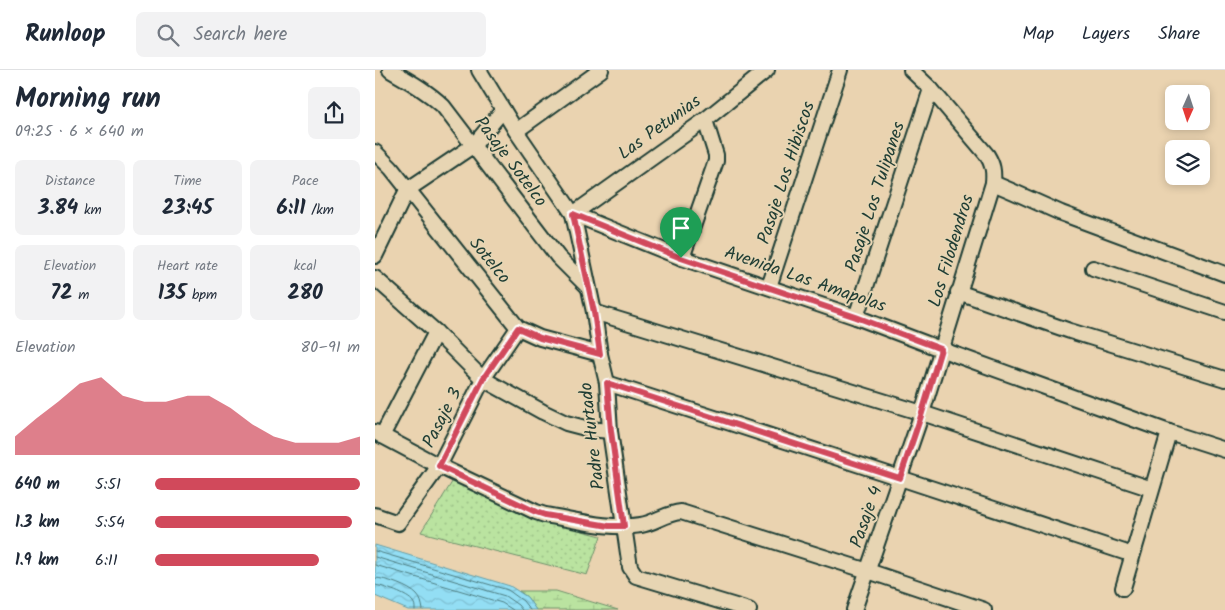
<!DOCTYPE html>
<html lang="en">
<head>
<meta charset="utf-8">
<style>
	:root { --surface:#fff; --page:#f2f2f3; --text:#1f2937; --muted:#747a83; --line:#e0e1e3; --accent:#d1495b }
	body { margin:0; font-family:Kalam,sans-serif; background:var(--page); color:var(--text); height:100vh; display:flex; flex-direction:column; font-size:19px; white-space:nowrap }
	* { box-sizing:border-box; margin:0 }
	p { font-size:16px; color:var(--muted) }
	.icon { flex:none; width:28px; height:28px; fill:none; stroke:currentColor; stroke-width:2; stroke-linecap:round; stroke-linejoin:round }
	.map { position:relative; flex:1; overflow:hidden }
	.side { display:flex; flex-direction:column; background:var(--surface); width:375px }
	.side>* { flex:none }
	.needle { width:32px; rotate:183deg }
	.tools { position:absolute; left:790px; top:15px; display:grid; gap:10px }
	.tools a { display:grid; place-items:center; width:45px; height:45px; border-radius:8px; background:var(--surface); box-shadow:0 2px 8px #0003; font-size:25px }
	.pin { position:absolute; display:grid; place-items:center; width:42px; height:42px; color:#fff; margin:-51px -21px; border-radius:50% 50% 50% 0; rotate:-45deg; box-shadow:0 0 5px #0007 }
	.pin .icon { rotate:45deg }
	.round { display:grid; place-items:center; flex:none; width:52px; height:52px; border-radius:8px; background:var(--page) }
	.overview { display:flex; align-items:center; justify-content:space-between; height:85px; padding:0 15px }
	h1 { font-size:28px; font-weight:800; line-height:38px }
	.figures { display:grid; grid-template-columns:repeat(3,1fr); gap:8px; height:85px; padding:5px 15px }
	.figures div { display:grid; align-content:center; border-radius:8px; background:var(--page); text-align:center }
	.figures b { font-size:21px; font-weight:800 }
	.figures small { font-size:14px; font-weight:400 }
	.figures p { font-size:14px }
	.chart { height:140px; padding:10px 15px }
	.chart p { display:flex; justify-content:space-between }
	.chart svg { width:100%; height:90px; margin-top:5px; fill:var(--accent); opacity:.7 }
	ul { padding:0 15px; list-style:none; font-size:16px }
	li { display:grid; grid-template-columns:80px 60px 1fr; align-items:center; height:38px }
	li i { height:12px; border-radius:6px; background:var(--accent) }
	header { display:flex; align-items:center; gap:30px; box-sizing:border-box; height:70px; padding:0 25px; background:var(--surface); border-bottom:1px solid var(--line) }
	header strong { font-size:24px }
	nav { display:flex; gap:28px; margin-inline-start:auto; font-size:18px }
	.search { width:350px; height:45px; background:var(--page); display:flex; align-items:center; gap:12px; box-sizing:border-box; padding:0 18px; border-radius:8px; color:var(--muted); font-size:19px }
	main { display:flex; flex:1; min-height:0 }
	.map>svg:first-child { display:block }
	.green { fill:url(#green-dots); stroke:#6c906a }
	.wetland { fill:url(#wetland-marsh); stroke:#6c906a }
	.water { fill:url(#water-waves); stroke:#659ea7 }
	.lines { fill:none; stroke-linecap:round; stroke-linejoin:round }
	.shore { stroke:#4d7d81; stroke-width:1 }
	.minor-casing { stroke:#1f3d34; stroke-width:18 }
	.minor { stroke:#e7d5b3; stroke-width:14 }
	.route-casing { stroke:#fff; stroke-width:10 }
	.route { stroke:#d1495b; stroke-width:6 }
	.labels { text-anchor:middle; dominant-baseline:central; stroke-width:4; stroke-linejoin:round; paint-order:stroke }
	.street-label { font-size:18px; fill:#1f3d34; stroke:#e7d5b3 }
</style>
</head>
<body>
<header>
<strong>Runloop</strong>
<div class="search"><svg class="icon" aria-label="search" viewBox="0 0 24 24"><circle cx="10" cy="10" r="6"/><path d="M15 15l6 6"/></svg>Search here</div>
<nav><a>Map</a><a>Layers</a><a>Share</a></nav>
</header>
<main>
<section class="side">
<div class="overview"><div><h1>Morning run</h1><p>09:25 · 6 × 640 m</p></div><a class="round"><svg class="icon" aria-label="share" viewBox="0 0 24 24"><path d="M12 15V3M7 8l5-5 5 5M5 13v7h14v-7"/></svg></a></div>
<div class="figures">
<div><p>Distance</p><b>3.84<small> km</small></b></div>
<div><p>Time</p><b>23:45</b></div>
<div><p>Pace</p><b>6:11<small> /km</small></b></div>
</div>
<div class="figures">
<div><p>Elevation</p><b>72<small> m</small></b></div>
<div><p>Heart rate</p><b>135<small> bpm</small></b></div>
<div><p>kcal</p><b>280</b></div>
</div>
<div class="chart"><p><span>Elevation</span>80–91 m</p>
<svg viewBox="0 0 160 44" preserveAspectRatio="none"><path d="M0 44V35L10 26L20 18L30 9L40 6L50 15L60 18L70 18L80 15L90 15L100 21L110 29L120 35L130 38L140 38L150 38L160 35V44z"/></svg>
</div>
<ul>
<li><b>640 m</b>5:51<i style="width:100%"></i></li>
<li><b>1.3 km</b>5:54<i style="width:96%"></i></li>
<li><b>1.9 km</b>6:11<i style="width:80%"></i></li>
</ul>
</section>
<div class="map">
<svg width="850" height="540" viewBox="0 0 850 540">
	<defs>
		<pattern id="green-dots" width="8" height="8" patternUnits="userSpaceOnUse" patternTransform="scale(1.25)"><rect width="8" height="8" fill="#bae3a0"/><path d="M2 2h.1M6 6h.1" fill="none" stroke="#9fc48a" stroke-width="1.8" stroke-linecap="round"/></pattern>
		<pattern id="wetland-marsh" width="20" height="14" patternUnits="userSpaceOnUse" patternTransform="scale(1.25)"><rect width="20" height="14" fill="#bae3a0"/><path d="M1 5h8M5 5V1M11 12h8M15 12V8" fill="none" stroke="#9fc48a"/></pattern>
		<pattern id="water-waves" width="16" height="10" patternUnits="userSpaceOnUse" patternTransform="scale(1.25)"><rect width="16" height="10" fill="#93def4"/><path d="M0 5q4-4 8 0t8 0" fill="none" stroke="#7ebfd2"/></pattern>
	</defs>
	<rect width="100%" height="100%" fill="#ead3b0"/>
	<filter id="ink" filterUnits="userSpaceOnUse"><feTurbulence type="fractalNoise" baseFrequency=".02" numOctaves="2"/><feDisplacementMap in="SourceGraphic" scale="10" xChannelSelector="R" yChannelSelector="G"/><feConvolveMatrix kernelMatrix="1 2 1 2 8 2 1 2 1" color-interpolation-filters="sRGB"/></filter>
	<g filter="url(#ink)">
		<path class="green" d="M 79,409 L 170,451 L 226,466 L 212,505 L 46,462 Z"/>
		<path class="wetland" d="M 144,521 L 181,521 L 243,540 L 161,540 L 152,527 Z"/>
		<path class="water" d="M 0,475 L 135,516 L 152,527 L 161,540 L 33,540 L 0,526 Z"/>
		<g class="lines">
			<g class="shore">
				<path d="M 0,481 L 133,520 L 148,531 L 155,540"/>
				<path d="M 0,487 L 130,526 L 143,535 L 147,540"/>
				<path d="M 0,495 L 127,533 L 138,540"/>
				<path d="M 0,508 C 10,508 35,517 42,525 C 46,529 47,534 48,540"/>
				<path d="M 0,515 C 8,516 34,525 38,532 C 40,535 40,536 40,540"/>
			</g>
			<defs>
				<g id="minor">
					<path d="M 15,0 C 34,11 52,21 68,36 L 183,187 L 213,217"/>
					<path d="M 104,0 L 141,61 L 198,144 L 219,242 L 225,284 L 232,313 L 235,361 L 255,497 L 261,506 L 374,540"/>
					<path d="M 141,61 L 226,0"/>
					<path d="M 0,82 L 16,98 L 143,258 L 165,268 L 225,284"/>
					<path d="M 618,113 L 639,122 L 686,143 L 850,204"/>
					<path d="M 198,144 L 307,188 L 481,247 L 576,283 L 794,362 L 850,380"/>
					<path d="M 198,144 L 330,50 L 392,0"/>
					<path d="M 0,186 L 32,120 L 99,75 L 128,40"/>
					<path d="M 307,188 L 341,91 L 341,85 L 330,50"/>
					<path d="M 718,198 L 850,242"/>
					<path d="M 0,208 L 61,262 L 108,309 L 168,342 L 191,353 L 214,359 L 235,361"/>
					<path d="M 394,217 L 465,0"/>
					<path d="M 583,222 L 695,261 L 850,309"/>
					<path d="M 219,242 L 547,343 L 771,417"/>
					<path d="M 481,247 L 556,19"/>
					<path d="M 232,313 L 525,408 L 749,482"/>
					<path d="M 0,362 L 64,396 L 161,442 L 170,445 C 201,450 234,460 266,455 C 280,453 291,443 306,442 L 493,501 L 609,540"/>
					<path d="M 7,366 L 61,262"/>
					<path d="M 0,445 L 23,453 L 64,396 L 108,309 L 143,258"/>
					<path d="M 748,518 L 794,362"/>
					<path d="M 479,540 L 547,343 L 618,113 C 619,101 618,95 612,85 L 556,19 L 536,0"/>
				</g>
			</defs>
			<use href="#minor" class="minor-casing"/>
			<use href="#minor" class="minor"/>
		</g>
	</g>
	<g class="lines" filter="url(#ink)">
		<defs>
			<path id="route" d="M 198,144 L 306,188 L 481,247 L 566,279 L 547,343 L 525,408 L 232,313 L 236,361 L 249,456 L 234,456 L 170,445 L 161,442 L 64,396 L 108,309 L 143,258 L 165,268 L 225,284 L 219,242 Z"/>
		</defs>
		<use href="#route" class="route-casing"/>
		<use href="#route" class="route"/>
	</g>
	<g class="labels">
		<g class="street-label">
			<text transform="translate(285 58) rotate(-36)">Las Petunias</text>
			<text transform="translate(135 92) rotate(53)">Pasaje Sotelco</text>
			<text transform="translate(412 103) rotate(-72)">Pasaje Los Hibiscos</text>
			<text transform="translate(501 127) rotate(-72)">Pasaje Los Tulipanes</text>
			<text transform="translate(577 181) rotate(-73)">Los Filodendros</text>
			<text transform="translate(114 191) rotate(51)">Sotelco</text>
			<text transform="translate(430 210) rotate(19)">Avenida Las Amapolas</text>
			<text transform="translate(68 348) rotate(-63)">Pasaje 3</text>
			<text transform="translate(218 366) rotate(-97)">Padre Hurtado</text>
			<text transform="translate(492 447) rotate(-71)">Pasaje 4</text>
		</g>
	</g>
</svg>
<div class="tools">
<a><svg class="needle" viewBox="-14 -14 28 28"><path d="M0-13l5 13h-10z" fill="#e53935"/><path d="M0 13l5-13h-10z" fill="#747a83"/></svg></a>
<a><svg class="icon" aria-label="layers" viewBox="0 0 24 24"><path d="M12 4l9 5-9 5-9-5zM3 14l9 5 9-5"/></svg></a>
</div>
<div class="pin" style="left:306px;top:188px;background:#1e9e55"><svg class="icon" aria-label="arrive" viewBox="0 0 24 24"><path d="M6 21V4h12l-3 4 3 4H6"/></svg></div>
</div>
</main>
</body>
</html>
